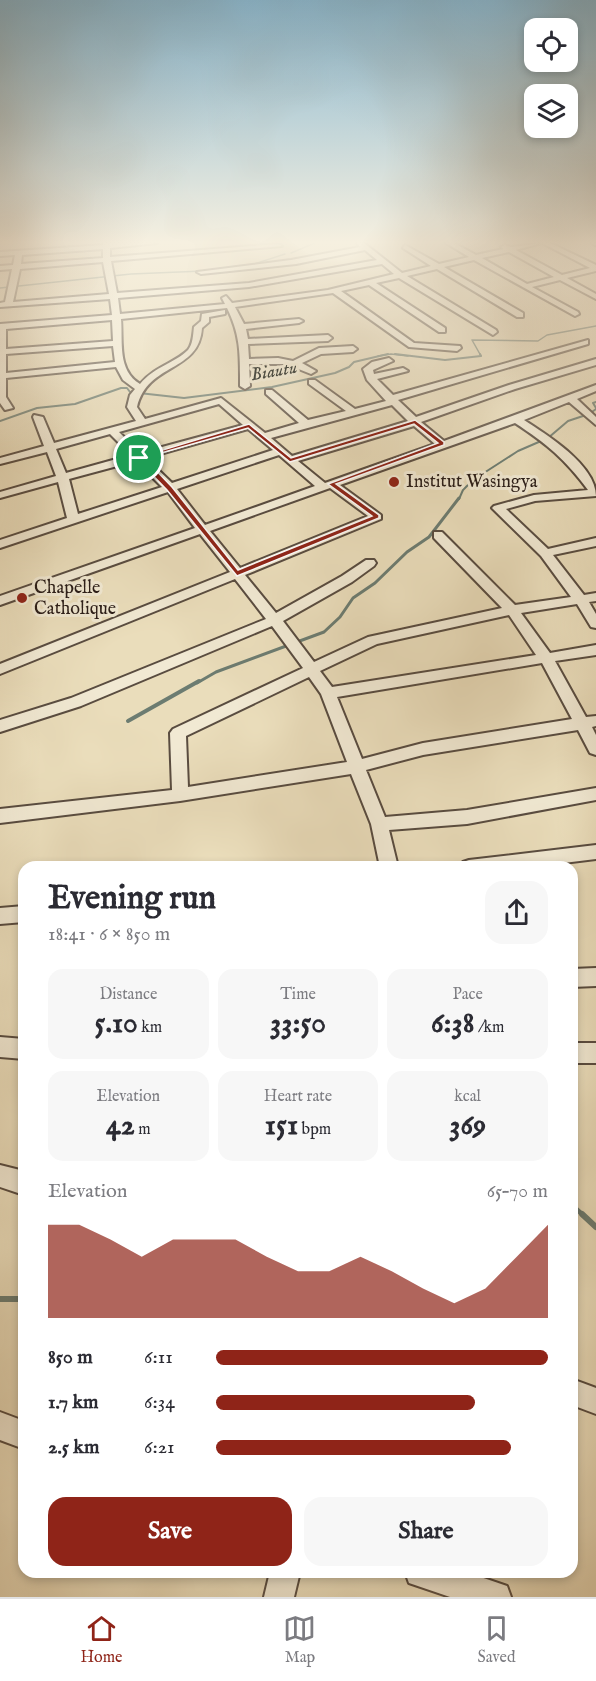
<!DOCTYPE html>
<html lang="en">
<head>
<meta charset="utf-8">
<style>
	:root { --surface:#fff; --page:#f7f7f7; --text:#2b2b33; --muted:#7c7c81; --line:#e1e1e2; --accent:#8f2418 }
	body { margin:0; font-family:"IM FELL English",serif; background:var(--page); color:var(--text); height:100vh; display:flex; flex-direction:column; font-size:22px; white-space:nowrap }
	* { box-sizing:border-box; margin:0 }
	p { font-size:20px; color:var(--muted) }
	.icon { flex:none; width:33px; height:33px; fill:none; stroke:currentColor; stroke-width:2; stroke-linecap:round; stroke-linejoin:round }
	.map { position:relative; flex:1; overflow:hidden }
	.sheet { position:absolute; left:18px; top:861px; width:560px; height:717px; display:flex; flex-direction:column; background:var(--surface); border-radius:18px; box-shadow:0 3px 9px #0003 }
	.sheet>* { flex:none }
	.tools { position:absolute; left:524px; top:18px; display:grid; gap:12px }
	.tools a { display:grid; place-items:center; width:54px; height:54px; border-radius:12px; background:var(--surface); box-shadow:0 3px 9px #0003; font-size:30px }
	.pin { position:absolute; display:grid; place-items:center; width:51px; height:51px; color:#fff; margin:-26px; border:3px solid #fff; border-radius:50%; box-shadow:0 2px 6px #0007 }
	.round { display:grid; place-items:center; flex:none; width:63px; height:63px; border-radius:18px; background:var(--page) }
	.overview { display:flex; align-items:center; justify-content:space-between; height:102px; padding:0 30px }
	h1 { font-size:33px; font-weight:700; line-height:45px }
	.metrics { display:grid; grid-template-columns:repeat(3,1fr); gap:9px; height:102px; padding:6px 30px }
	.metrics div { display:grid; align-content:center; border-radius:15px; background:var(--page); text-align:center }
	.metrics b { font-size:30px; font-weight:700 }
	.metrics small { font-size:16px; font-weight:400 }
	.metrics p { font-size:16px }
	.chart { height:168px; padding:12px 30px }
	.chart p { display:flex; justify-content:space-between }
	.chart svg { width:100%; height:108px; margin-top:6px; fill:var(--accent); opacity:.7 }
	.primary-button { display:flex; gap:12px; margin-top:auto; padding:12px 30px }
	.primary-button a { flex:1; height:69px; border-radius:18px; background:var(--accent); color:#fff; font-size:24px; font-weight:700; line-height:69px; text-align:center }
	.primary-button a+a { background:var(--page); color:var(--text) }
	ul { padding:0 30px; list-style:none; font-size:20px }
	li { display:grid; grid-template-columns:96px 72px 1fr; align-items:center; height:45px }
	li i { height:15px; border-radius:8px; background:var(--accent) }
	.menu { display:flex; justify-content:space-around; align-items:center; height:84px; border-top:2px solid var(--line); background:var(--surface); font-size:16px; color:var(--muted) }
	.menu a { display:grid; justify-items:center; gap:3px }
	.menu .on { color:var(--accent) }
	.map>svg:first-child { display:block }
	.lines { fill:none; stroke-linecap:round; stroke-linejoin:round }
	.stream-far5 { stroke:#6c7c71; stroke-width:1.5 }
	.stream-far4 { stroke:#6c7c71; stroke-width:2 }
	.stream-far3 { stroke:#6c7c71; stroke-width:3 }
	.stream-far2 { stroke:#6c7c71; stroke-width:4 }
	.stream-far1 { stroke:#6c7c71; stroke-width:4.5 }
	.stream { stroke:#6c7c71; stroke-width:6 }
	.minor-casing { stroke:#594c40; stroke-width:4 }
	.minor { fill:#f1e9d3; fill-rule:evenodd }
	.route { fill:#8f2418; stroke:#fff; stroke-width:1.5; fill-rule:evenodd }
	.poi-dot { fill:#8f2418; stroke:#f1e9d3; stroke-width:2 }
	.labels { text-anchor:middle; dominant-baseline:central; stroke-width:6; stroke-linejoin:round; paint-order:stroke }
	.far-water-label { font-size:18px; font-style:italic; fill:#4a4c44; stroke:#f1e9d3 }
	.far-poi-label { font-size:18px; fill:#291c17; stroke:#f1e9d3; text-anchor:start }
</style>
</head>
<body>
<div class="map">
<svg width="596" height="1597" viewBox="0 0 596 1597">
	<rect width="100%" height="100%" fill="#eaddbb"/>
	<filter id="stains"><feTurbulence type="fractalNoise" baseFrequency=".00333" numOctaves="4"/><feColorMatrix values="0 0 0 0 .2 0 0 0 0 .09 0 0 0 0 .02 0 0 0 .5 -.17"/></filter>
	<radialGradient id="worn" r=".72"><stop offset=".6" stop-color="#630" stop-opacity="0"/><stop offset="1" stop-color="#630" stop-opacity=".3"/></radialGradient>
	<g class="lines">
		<g class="stream-far5">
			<path d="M 291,253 L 315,243"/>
			<path d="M 0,288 L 131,274 L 203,271 L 251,265 L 285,254"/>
			<path d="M 378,356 L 391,354 L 408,356"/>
			<path d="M 481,356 L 472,340 L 538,341 L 547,335 L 596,326"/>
		</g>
		<g class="stream-far4">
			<path d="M 395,354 L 445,360 L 481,356 L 480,354"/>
			<path d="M 596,402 L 593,403 L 596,408"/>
			<path d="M 0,421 L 37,408 L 75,404 L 121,388 L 127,388 L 130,392 L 184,398 L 272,387 L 335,373 L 349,367 L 354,362 L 388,354"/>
			<path d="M 459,499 L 463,490 L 473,480 L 518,451 L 548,438 L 568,421 L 589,414 L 596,409"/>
		</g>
		<path class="stream-far3" d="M 197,683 L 216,672 L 324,632 L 340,617 L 353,598 L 375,583 L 407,552 L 429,537 L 459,498"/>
		<path class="stream-far2" d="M 128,721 L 199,681"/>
		<path class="stream-far1" d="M 572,1205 L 584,1216"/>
		<g class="stream">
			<path d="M 582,1214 L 596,1227"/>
			<path d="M 0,1299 L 24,1299"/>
		</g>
		<defs>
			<g id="minor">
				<path d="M 103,243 L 157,243 L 110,248 L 110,257 L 278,244 L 282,246 L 111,261 L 117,293 L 249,283 L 377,260 L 365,250 L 296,264 L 201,274 L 197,272 L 291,260 L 360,247 L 357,243 L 364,243 L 402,273 L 431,266 L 403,248 L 405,245 L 439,264 L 469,257 L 446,243 L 454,243 L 476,255 L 503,249 L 501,247 L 505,245 L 511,247 L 541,243 L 516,250 L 562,275 L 590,268 L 542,243 L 550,243 L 596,265 L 596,271 L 567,278 L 596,294 L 596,299 L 560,280 L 532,287 L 578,312 L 579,314 L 575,316 L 474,260 L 444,267 L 523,313 L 523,317 L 517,317 L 437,269 L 407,276 L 496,330 L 497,332 L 493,335 L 399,278 L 376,283 L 445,328 L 445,332 L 439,332 L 369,285 L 341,291 L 414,343 L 460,346 L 461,348 L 457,351 L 409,347 L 333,293 L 235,307 L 244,324 L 299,319 L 303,321 L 299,323 L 246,329 L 248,339 L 328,335 L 332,338 L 328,341 L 248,344 L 249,359 L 278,358 L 293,361 L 319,348 L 353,346 L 357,349 L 353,352 L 321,354 L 302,363 L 316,371 L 311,374 L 286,364 L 249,364 L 250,386 L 245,389 L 240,386 C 240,356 241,336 227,308 L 121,319 C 123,342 117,370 140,384 C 155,366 175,363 188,350 C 193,344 193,335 194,327 L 201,321 L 202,314 L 225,310 L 225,314 L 209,317 L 209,322 L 202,328 C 199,373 148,362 137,407 L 145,419 L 221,398 L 265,433 L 299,423 L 266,394 L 266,390 L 272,390 L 308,420 L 346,411 L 309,384 L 309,380 L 315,380 L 355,409 L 386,401 L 367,380 L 363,369 L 372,362 L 389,358 L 393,361 L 373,370 L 374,374 L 403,368 L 408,371 L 377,379 L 393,395 L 588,340 L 588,344 L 398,400 L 416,417 L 509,385 L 596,359 L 596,365 L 515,389 L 421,422 L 444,441 L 596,385 L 596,391 L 577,399 L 596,417 L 596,425 L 569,402 L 524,420 C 547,435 596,465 596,496 L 535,501 L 506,509 L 548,549 L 596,538 L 596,546 L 553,555 L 584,595 L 596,593 L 596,601 L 589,602 L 596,614 L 596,628 L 591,627 L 577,604 L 521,613 L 550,653 L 596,645 L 596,655 L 555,661 L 586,717 L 596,716 L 596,726 L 592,727 L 596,735 L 596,755 L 590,753 L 578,730 L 423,755 L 366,770 L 385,817 L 467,810 L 596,788 L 596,800 L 467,824 L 389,830 L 398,867 L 380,867 L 371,824 L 351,774 L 180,801 L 0,823 L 0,809 L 172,790 L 170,733 L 173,729 L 303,668 L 272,626 L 81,706 L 0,732 L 0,720 L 71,698 L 266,619 L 235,579 L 0,674 L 0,664 L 230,572 L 200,534 L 0,605 L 0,596 L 195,528 L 168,492 L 0,548 L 0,540 L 67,518 L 58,482 L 0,498 L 0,492 L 56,476 L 47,452 L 0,464 L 0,458 L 44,446 L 33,417 L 34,415 L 43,417 L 54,443 L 136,421 L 127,407 L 130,395 L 135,389 L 123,380 L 116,367 L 6,378 L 6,397 L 13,408 L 5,410 L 0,403 L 0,324 L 112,315 L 110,299 L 0,307 L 0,303 L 5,302 L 12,269 L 0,270 L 0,266 L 13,265 L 15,255 L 0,256 L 0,252 L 103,245 ZM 103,249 L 103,258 L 21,264 L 22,255 ZM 509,252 L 554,277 L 527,284 L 482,258 ZM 103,262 L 109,294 L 13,302 L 20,269 ZM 382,264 L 394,274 L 328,290 L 232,303 L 226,296 L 222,298 L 225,304 L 120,314 L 118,298 L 249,287 ZM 112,320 L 113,341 L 6,349 L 6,329 ZM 113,346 L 115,362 L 6,373 L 6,354 ZM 219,404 L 243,425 L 140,453 L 119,432 ZM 392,405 L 408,421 L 292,456 L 271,438 ZM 515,423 C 547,444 565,459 588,490 L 534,495 L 494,506 L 492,508 L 541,556 L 571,597 L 515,605 L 442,532 L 434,532 L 434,538 L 502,608 L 368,637 L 314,662 L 283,621 L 352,582 L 374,566 L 376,563 L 374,560 L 366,560 L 342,576 L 276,613 L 245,575 L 381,519 L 381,515 L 340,485 ZM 414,426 L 435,444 L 325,483 L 298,461 ZM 248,429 L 273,450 L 172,483 L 146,458 ZM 110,434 L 131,455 L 66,473 L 56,449 ZM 279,455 L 315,486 L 205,525 L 177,489 ZM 136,461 L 162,487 L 78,514 L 69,479 ZM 330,488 L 368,516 L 240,568 L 210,531 ZM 509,615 L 536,655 L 332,687 L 320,671 L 377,644 ZM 542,663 L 572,719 L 423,743 L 362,759 L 337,697 ZM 309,677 L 321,694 L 347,762 L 188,787 L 186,736 Z"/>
				<path d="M 592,243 L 596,243 L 596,245 L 593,244 Z"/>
				<path d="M 596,845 L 596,859 L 531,867 L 460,867 L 463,862 L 469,860 Z"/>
				<path d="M 24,906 L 24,922 L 0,924 L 0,908 Z"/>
				<path d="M 596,968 L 596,986 L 572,987 L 572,969 Z"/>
				<path d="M 0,1037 L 24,1039 L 24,1059 L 0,1057 Z"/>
				<rect x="572" y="1043" width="24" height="20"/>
				<path d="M 0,1165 L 24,1171 L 24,1195 L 0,1187 Z"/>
				<path d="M 572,1379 L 596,1388 L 596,1414 L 572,1405 Z"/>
				<path d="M 0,1412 L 24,1421 L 24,1449 L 0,1440 Z"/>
				<path d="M 270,1572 L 300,1572 L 294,1597 L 264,1597 Z"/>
				<path d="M 405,1572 L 466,1572 L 507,1586 L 511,1597 L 450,1597 L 409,1583 Z"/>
			</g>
		</defs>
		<use href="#minor" class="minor-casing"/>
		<use href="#minor" class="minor"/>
	</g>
	<linearGradient id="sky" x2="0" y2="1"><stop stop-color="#88b7d0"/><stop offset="0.52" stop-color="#f6f0e0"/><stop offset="1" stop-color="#f6f0e0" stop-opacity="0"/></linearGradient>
	<rect width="596" height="466" fill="url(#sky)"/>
	<path class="route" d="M 415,420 L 444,442 L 444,445 L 336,484 L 379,515 L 379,518 L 237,576 L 167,490 L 136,458 L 249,424 L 291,458 ZM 414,424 L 438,443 L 328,484 L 372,516 L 238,570 L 172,487 L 144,458 L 248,428 L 290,462 Z"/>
	<g class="poi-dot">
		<circle cx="394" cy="482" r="6"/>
		<circle cx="22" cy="598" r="6"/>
	</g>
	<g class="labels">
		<g class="far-water-label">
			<text transform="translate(274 372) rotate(-10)">Biautu</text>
		</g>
		<g class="far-poi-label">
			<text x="406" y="482">Institut Wasingya</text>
			<text x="34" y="588">Chapelle<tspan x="34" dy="21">Catholique</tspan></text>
		</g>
	</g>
	<rect width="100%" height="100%" filter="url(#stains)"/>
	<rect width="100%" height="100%" fill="url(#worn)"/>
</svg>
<div class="tools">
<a><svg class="icon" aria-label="locate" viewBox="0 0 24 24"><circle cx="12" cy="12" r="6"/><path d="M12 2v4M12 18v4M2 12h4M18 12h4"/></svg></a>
<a><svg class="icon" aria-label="layers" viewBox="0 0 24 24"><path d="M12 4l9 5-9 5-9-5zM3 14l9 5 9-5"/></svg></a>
</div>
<div class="pin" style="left:139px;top:458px;background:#1e9e55"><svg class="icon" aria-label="arrive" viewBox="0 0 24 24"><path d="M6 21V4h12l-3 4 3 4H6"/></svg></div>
<section class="sheet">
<div class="overview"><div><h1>Evening run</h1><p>18:41 · 6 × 850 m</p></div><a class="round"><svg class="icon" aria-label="share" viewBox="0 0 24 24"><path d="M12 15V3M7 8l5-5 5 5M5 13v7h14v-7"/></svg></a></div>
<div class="metrics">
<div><p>Distance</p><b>5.10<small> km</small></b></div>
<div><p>Time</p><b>33:50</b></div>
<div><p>Pace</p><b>6:38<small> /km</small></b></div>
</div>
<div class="metrics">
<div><p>Elevation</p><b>42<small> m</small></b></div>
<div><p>Heart rate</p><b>151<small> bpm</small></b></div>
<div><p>kcal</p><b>369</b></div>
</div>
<div class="chart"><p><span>Elevation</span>65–70 m</p>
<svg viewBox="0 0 160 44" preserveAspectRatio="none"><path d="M0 44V6L10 6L20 12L30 19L40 12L50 12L60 12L70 19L80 25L90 25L100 19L110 25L120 32L130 38L140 32L150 19L160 6V44z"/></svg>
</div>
<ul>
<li><b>850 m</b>6:11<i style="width:100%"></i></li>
<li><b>1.7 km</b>6:34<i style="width:78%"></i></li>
<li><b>2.5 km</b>6:21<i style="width:89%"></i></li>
</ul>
<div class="primary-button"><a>Save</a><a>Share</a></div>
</section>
</div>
<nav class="menu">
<a class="on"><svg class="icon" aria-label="home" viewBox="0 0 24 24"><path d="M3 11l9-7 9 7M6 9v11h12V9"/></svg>Home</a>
<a><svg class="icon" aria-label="map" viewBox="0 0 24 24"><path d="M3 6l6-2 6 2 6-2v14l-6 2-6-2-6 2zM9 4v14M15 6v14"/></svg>Map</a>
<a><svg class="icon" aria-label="saved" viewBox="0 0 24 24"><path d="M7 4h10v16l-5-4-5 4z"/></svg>Saved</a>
</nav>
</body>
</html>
